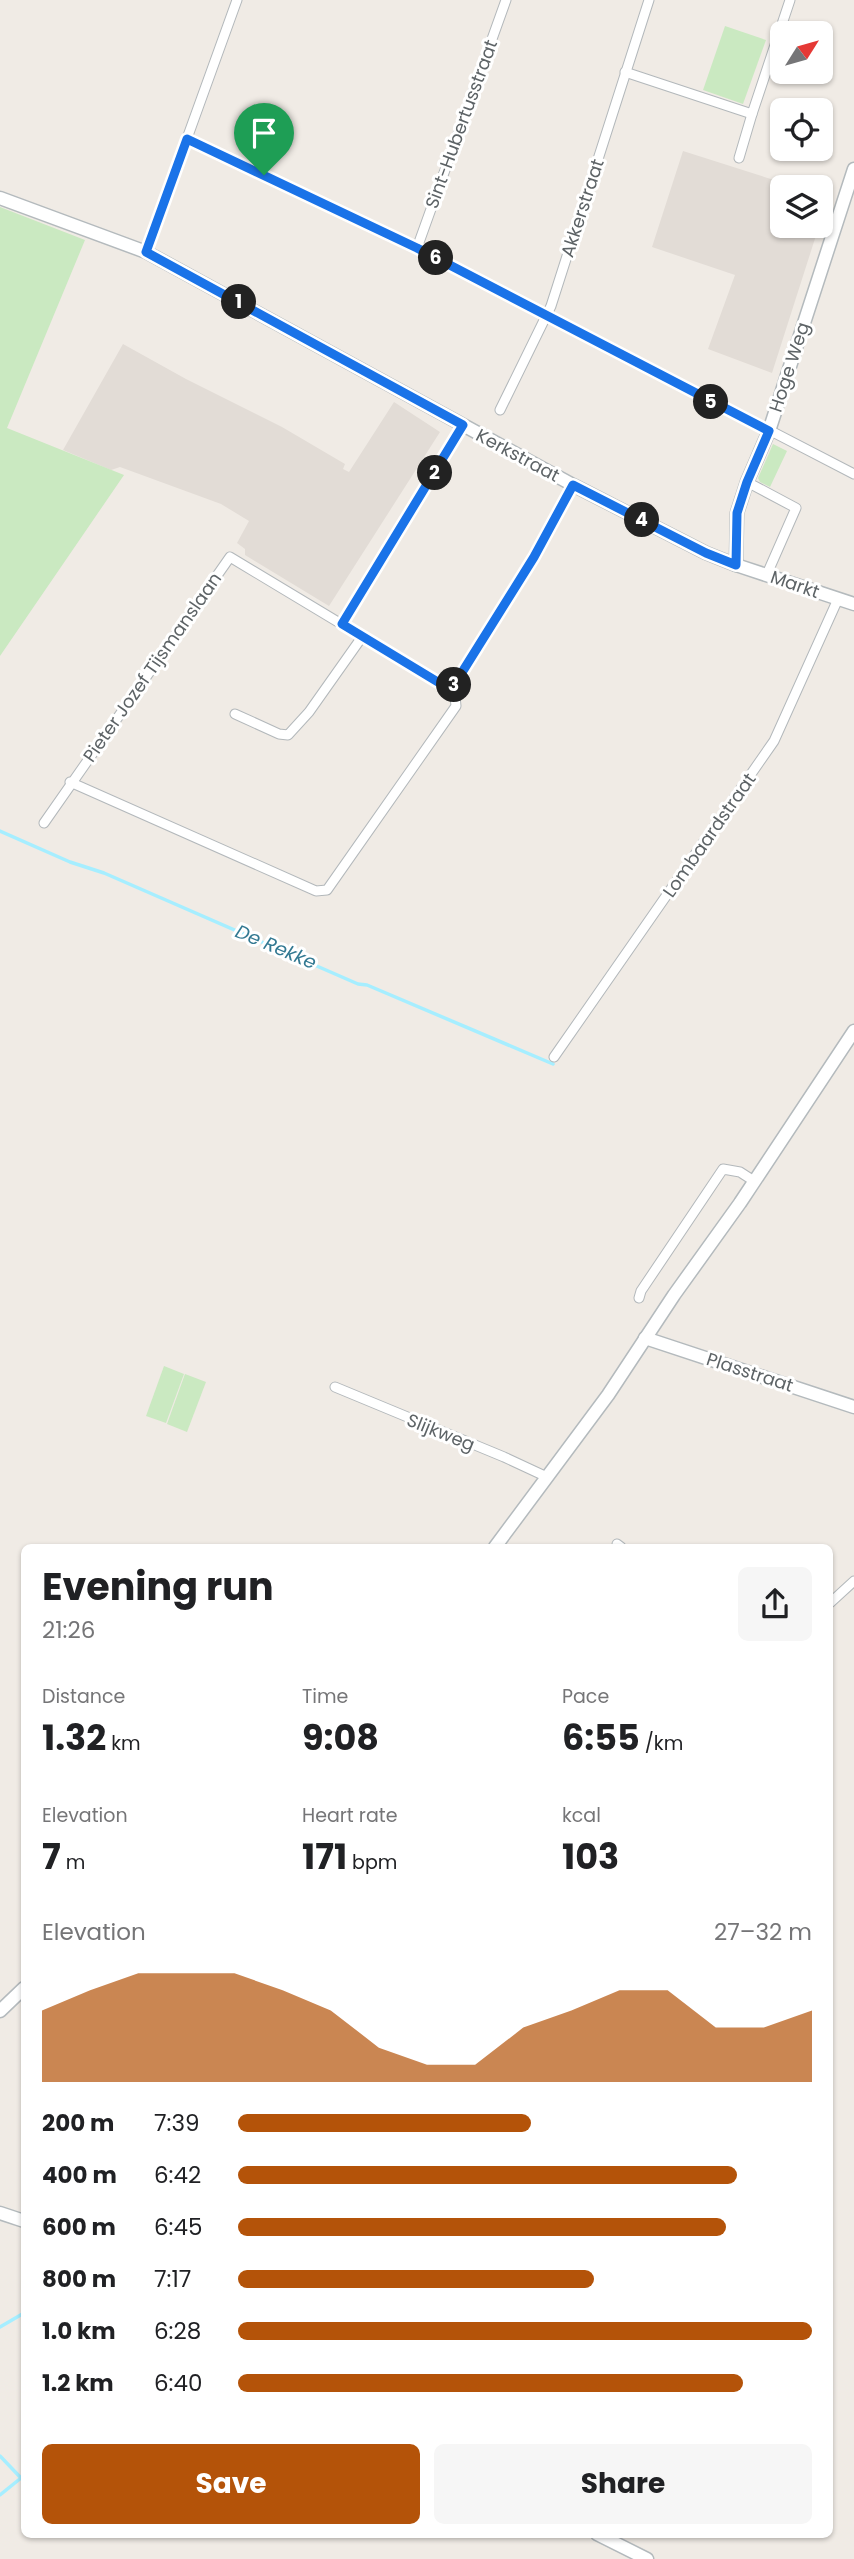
<!DOCTYPE html>
<html lang="en">
<head>
<meta charset="utf-8">
<style>
	:root { --surface:#fff; --page:#f6f6f6; --text:#202124; --muted:#757577; --accent:#b45309 }
	body { margin:0; font-family:Poppins,sans-serif; background:var(--page); color:var(--text); height:100vh; display:flex; flex-direction:column; font-size:26px; white-space:nowrap }
	* { box-sizing:border-box; margin:0 }
	p { font-size:23px; color:var(--muted) }
	.icon { flex:none; width:38px; height:38px; fill:none; stroke:currentColor; stroke-width:2; stroke-linecap:round; stroke-linejoin:round }
	.map { position:relative; flex:1; overflow:hidden }
	.panel { position:absolute; left:21px; top:1544px; width:812px; height:994px; display:flex; flex-direction:column; background:var(--surface); border-radius:10px; box-shadow:0 2px 5px #0004 }
	.panel>* { flex:none }
	.needle { width:46px; rotate:53deg }
	.tools { position:absolute; left:770px; top:21px; display:grid; gap:14px }
	.tools a { display:grid; place-items:center; width:63px; height:63px; border-radius:10px; background:var(--surface); box-shadow:0 2px 5px #0004; font-size:35px }
	.pin { position:absolute; display:grid; place-items:center; width:60px; height:60px; color:#fff; margin:-72px -30px; border-radius:50% 50% 50% 0; rotate:-45deg; box-shadow:0 0 7px #0007 }
	.pin .icon { rotate:45deg }
	.km { position:absolute; width:35px; height:35px; margin:-18px; border-radius:50%; background:#222; color:#fff; font-size:19px; line-height:35px; text-align:center }
	.round { display:grid; place-items:center; flex:none; width:74px; height:74px; border-radius:10px; background:var(--page) }
	.head { display:flex; align-items:center; justify-content:space-between; height:119px; padding:0 21px }
	h1 { font-size:38px; font-weight:700; line-height:52px }
	.stats { display:grid; grid-template-columns:repeat(3,1fr); gap:10px; height:119px; padding:7px 21px }
	.stats div { display:grid; align-content:center }
	.stats b { font-size:35px; font-weight:700 }
	.stats small { font-size:19px; font-weight:400 }
	.stats p { font-size:19px }
	.chart { height:196px; padding:14px 21px }
	.chart p { display:flex; justify-content:space-between }
	.chart svg { width:100%; height:126px; margin-top:7px; fill:var(--accent); opacity:.7 }
	.button { display:flex; gap:14px; margin-top:auto; padding:14px 21px }
	.button a { flex:1; height:80px; border-radius:10px; background:var(--accent); color:#fff; font-size:28px; font-weight:700; line-height:80px; text-align:center }
	.button a+a { background:var(--page); color:var(--text) }
	ul { padding:0 21px; list-style:none; font-size:23px }
	li { display:grid; grid-template-columns:112px 84px 1fr; align-items:center; height:52px }
	li i { height:18px; border-radius:9px; background:var(--accent) }
	.map>svg:first-child { display:block }
	.education { fill:#e2dcd6 }
	.green { fill:#cae9c1 }
	.lines { fill:none; stroke-linecap:round; stroke-linejoin:round }
	.stream { stroke:#a6eeff; stroke-width:3.5 }
	.street-casing { stroke:#b3b8bb; stroke-width:11 }
	.secondary-casing { stroke:#b4babd; stroke-width:15 }
	.street { stroke:#fff; stroke-width:9 }
	.secondary { stroke:#fff; stroke-width:12 }
	.route-casing { stroke:#fff; stroke-width:14 }
	.route { stroke:#1a73e8; stroke-width:9 }
	.labels { text-anchor:middle; dominant-baseline:central; stroke-width:6; stroke-linejoin:round; paint-order:stroke }
	.street-label { font-size:18px; fill:#5d6366; stroke:#fff }
	.water-label { font-size:19px; font-style:italic; fill:#337992; stroke:#fff }
</style>
</head>
<body>
<div class="map">
<svg width="854" height="2559" viewBox="0 0 854 2559">
	<rect width="100%" height="100%" fill="#f0ebe5"/>
	<g class="education">
		<path d="M 683,151 L 796,187 L 782,187 L 782,226 L 819,226 L 772,373 L 708,349 L 735,275 L 652,247 Z"/>
		<path d="M 123,344 L 186,379 L 282,427 L 345,464 L 343,469 L 349,472 L 394,402 L 440,432 L 329,606 L 245,555 L 245,549 L 237,543 L 249,521 L 221,504 L 120,467 L 111,470 L 63,450 Z"/>
	</g>
	<g class="green">
		<path d="M 725,26 L 766,40 L 743,104 L 703,90 Z"/>
		<path d="M 0,207 L 85,240 L 7,428 L 124,475 L 0,656 Z"/>
		<path d="M 773,444 L 787,451 L 770,487 L 760,482 L 758,478 Z"/>
		<path d="M 164,1366 L 184,1374 L 166,1423 L 146,1416 Z"/>
		<path d="M 185,1374 L 206,1382 L 187,1432 L 167,1424 Z"/>
	</g>
	<g class="lines">
		<g class="stream">
			<path d="M 0,831 L 70,862 L 104,873 L 358,984 L 367,985 L 553,1064"/>
			<path d="M 0,2327 L 24,2313"/>
			<path d="M 0,2456 L 21,2478 L 0,2495"/>
		</g>
		<defs>
			<g id="street">
				<path d="M 625,72 L 752,114 L 790,0"/>
				<path d="M 187,139 L 417,248 L 854,474"/>
				<path d="M 739,158 L 752,114"/>
				<path d="M 417,248 L 506,0"/>
				<path d="M 146,252 L 237,0"/>
				<path d="M 500,410 L 551,306 L 649,0"/>
				<path d="M 747,482 L 796,508 L 767,574"/>
				<path d="M 342,624 L 463,425"/>
				<path d="M 451,690 L 534,557 L 573,485"/>
				<path d="M 235,714 L 279,734 L 288,735 L 309,712 L 362,637"/>
				<path d="M 70,782 L 316,891 L 327,890 L 456,706 L 455,696 L 451,690"/>
				<path d="M 44,823 L 230,557 L 451,690"/>
				<path d="M 554,1057 L 774,741 L 838,599"/>
				<path d="M 639,1298 L 641,1291 L 723,1169 L 740,1172 L 754,1181"/>
				<path d="M 335,1387 L 504,1457 L 547,1477"/>
				<path d="M 617,1544 L 621,1547"/>
				<path d="M 830,1603 L 854,1581"/>
			</g>
			<g id="secondary">
				<path d="M 0,198 L 146,252 L 573,485 L 706,553 L 736,565 L 854,604"/>
				<path d="M 736,565 L 737,513 L 747,482 L 769,431 L 854,169"/>
				<path d="M 645,1338 L 854,1407"/>
				<path d="M 495,1547 L 608,1395 L 674,1295 L 740,1203 L 854,1031"/>
				<path d="M 0,2011 L 24,1988"/>
				<path d="M 0,2213 L 24,2221"/>
				<path d="M 597,2534 L 647,2559"/>
			</g>
		</defs>
		<use href="#street" class="street-casing"/>
		<use href="#secondary" class="secondary-casing"/>
		<use href="#street" class="street"/>
		<use href="#secondary" class="secondary"/>
	</g>
	<g class="lines">
		<defs>
			<path id="route" d="M 187,139 L 417,248 L 769,431 L 747,482 L 737,513 L 736,565 L 706,553 L 573,485 L 534,557 L 451,690 L 342,624 L 463,425 L 146,252 Z"/>
		</defs>
		<use href="#route" class="route-casing"/>
		<use href="#route" class="route"/>
	</g>
	<g class="labels">
		<g class="street-label">
			<text transform="translate(461 124) rotate(-70)">Sint-Hubertusstraat</text>
			<text transform="translate(582 208) rotate(-72)">Akkerstraat</text>
			<text transform="translate(789 367) rotate(-72)">Hoge Weg</text>
			<text transform="translate(518 455) rotate(28)">Kerkstraat</text>
			<text transform="translate(795 584) rotate(19)">Markt</text>
			<text transform="translate(152 667) rotate(-55)">Pieter Jozef Tijsmanslaan</text>
			<text transform="translate(709 835) rotate(-55)">Lombaardstraat</text>
			<text transform="translate(750 1372) rotate(18)">Plasstraat</text>
			<text transform="translate(441 1432) rotate(22)">Slijkweg</text>
		</g>
		<g class="water-label">
			<text transform="translate(276 947) rotate(23)">De Rekke</text>
		</g>
	</g>
</svg>
<div class="tools">
<a><svg class="needle" viewBox="-14 -14 28 28"><path d="M0-13l5 13h-10z" fill="#e53935"/><path d="M0 13l5-13h-10z" fill="#757577"/></svg></a>
<a><svg class="icon" aria-label="locate" viewBox="0 0 24 24"><circle cx="12" cy="12" r="6"/><path d="M12 2v4M12 18v4M2 12h4M18 12h4"/></svg></a>
<a><svg class="icon" aria-label="layers" viewBox="0 0 24 24"><path d="M12 4l9 5-9 5-9-5zM3 14l9 5 9-5"/></svg></a>
</div>
<div class="pin" style="left:264px;top:175px;background:#1e9e55"><svg class="icon" aria-label="arrive" viewBox="0 0 24 24"><path d="M6 21V4h12l-3 4 3 4H6"/></svg></div>
<b class="km" style="left:239px;top:302px">1</b>
<b class="km" style="left:435px;top:473px">2</b>
<b class="km" style="left:454px;top:685px">3</b>
<b class="km" style="left:642px;top:520px">4</b>
<b class="km" style="left:711px;top:402px">5</b>
<b class="km" style="left:436px;top:258px">6</b>
<section class="panel">
<div class="head"><div><h1>Evening run</h1><p>21:26</p></div><a class="round"><svg class="icon" aria-label="share" viewBox="0 0 24 24"><path d="M12 15V3M7 8l5-5 5 5M5 13v7h14v-7"/></svg></a></div>
<div class="stats">
<div><p>Distance</p><b>1.32<small> km</small></b></div>
<div><p>Time</p><b>9:08</b></div>
<div><p>Pace</p><b>6:55<small> /km</small></b></div>
</div>
<div class="stats">
<div><p>Elevation</p><b>7<small> m</small></b></div>
<div><p>Heart rate</p><b>171<small> bpm</small></b></div>
<div><p>kcal</p><b>103</b></div>
</div>
<div class="chart"><p><span>Elevation</span>27–32 m</p>
<svg viewBox="0 0 160 44" preserveAspectRatio="none"><path d="M0 44V19L10 12L20 6L30 6L40 6L50 12L60 19L70 32L80 38L90 38L100 25L110 19L120 12L130 12L140 25L150 25L160 19V44z"/></svg>
</div>
<ul>
<li><b>200 m</b>7:39<i style="width:51%"></i></li>
<li><b>400 m</b>6:42<i style="width:87%"></i></li>
<li><b>600 m</b>6:45<i style="width:85%"></i></li>
<li><b>800 m</b>7:17<i style="width:62%"></i></li>
<li><b>1.0 km</b>6:28<i style="width:100%"></i></li>
<li><b>1.2 km</b>6:40<i style="width:88%"></i></li>
</ul>
<div class="button"><a>Save</a><a>Share</a></div>
</section>
</div>
</body>
</html>
